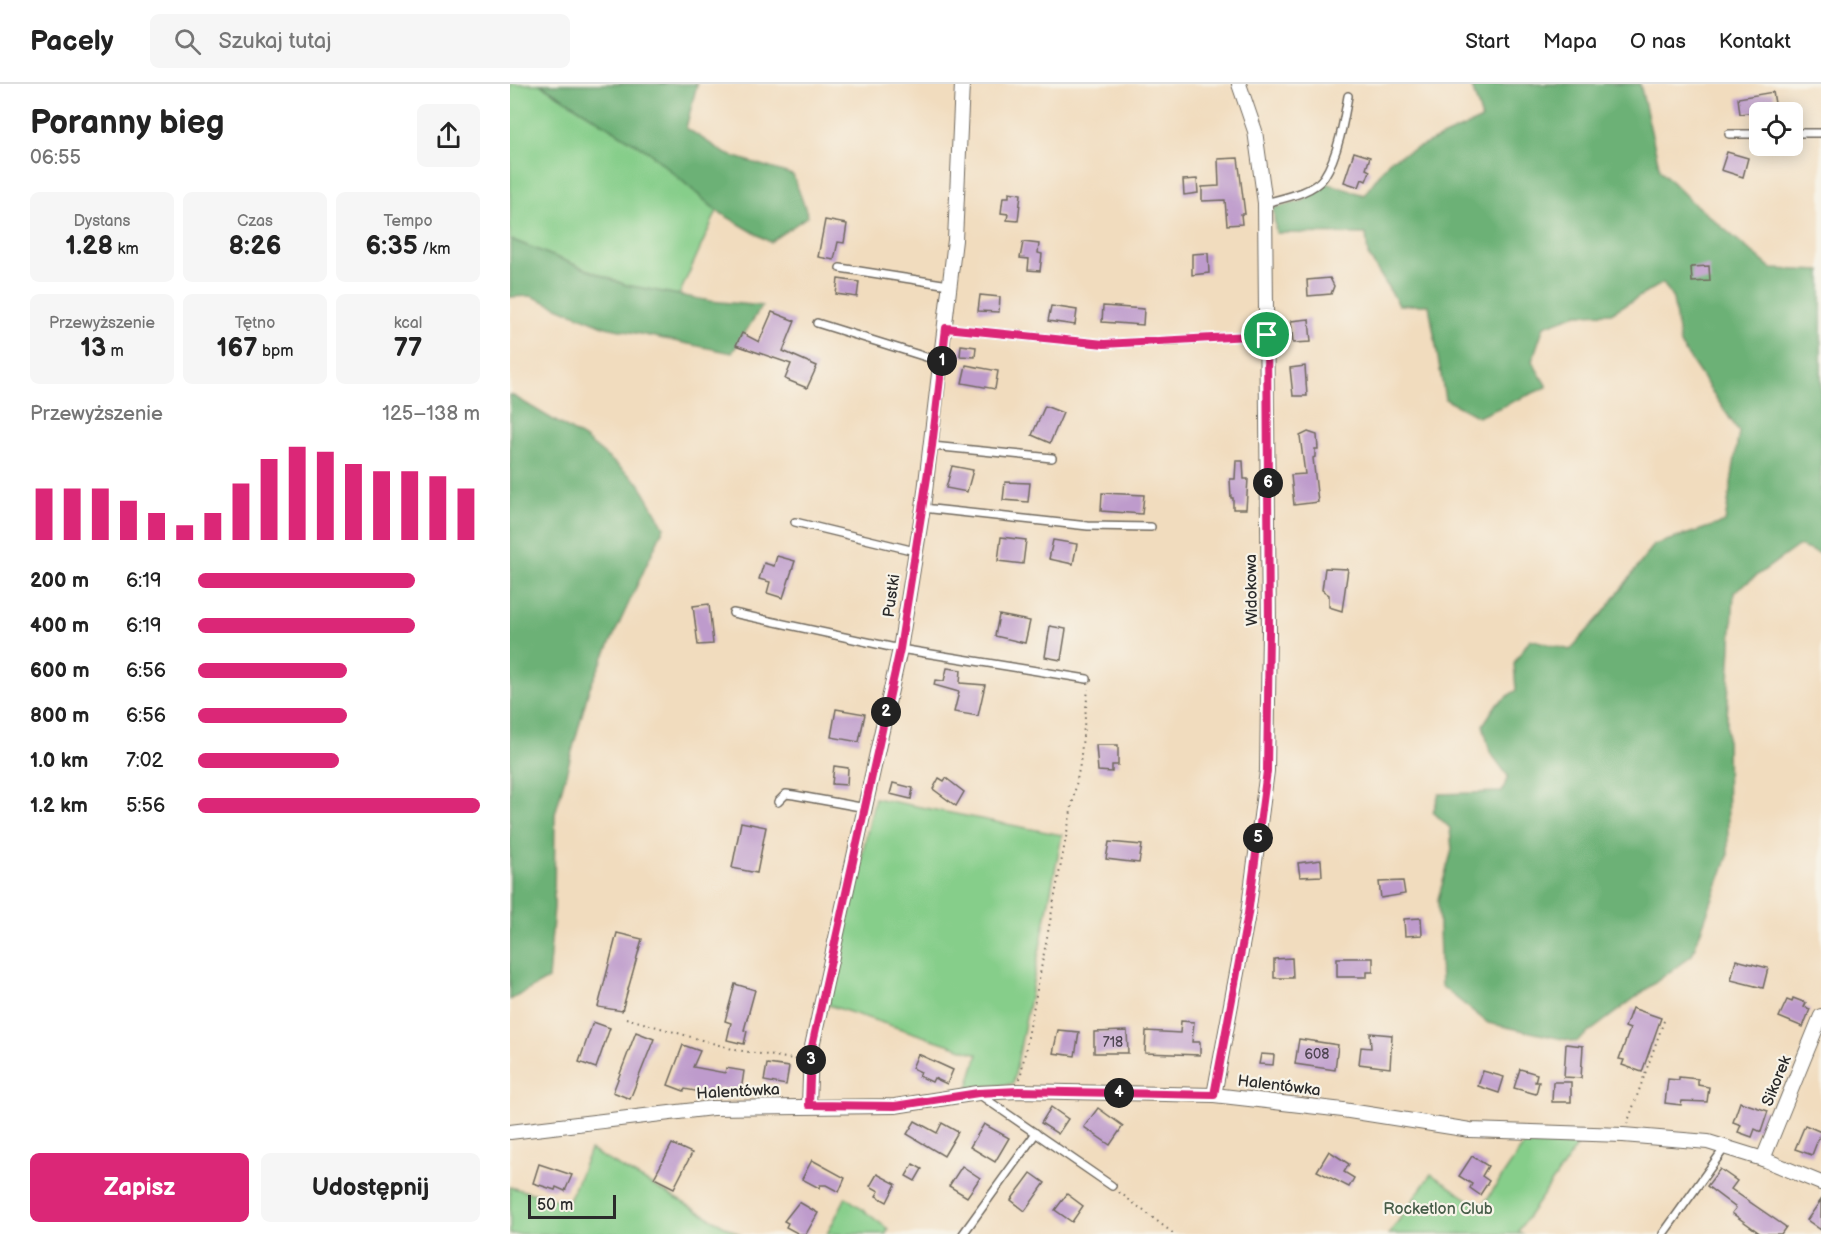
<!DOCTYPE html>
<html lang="pl">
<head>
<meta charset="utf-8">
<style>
	:root { --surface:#fff; --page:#f6f6f6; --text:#222; --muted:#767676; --line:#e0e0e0; --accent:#db2777 }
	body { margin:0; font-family:"Balsamiq Sans",sans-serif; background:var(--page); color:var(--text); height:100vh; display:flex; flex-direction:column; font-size:22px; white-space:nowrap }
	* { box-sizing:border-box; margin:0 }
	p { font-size:20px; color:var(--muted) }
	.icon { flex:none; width:33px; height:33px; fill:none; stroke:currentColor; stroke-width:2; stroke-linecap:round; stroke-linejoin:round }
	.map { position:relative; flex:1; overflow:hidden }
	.panel { display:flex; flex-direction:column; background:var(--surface); width:510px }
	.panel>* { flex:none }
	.buttons { position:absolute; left:1239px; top:18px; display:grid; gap:12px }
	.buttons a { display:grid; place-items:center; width:54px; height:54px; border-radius:9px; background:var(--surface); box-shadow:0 3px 15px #0003; font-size:30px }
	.scale { position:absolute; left:18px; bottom:15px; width:88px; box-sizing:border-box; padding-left:6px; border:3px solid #2b2b2b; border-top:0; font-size:16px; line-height:21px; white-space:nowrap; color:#2b2b2b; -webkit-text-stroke:4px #f7f3e8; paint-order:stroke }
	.pin { position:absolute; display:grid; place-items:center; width:51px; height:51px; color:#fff; margin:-26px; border:3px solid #fff; border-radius:50%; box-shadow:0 2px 6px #0007 }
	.km { position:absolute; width:30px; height:30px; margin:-15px; border-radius:50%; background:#222; color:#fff; font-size:16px; line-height:30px; text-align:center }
	.round { display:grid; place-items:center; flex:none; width:63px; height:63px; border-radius:9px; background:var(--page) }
	.head { display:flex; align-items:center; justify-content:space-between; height:102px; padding:0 30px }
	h1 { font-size:33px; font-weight:700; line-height:45px }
	.stats { display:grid; grid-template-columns:repeat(3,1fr); gap:9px; height:102px; padding:6px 30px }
	.stats div { display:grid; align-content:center; border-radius:9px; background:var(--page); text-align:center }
	.stats b { font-size:26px; font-weight:700 }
	.stats small { font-size:16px; font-weight:400 }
	.stats p { font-size:16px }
	.chart { height:168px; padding:12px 30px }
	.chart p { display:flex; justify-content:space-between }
	.chart svg { width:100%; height:108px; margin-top:6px; stroke:var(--accent); stroke-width:6 }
	.primary-button { display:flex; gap:12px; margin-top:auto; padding:12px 30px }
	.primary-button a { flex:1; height:69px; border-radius:9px; background:var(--accent); color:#fff; font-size:24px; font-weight:700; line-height:69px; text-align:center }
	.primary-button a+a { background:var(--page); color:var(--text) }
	ul { padding:0 30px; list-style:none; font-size:20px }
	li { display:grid; grid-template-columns:96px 72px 1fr; align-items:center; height:45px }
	li i { height:15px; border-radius:8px; background:var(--accent) }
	header { display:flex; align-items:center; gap:36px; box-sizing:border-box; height:84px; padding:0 30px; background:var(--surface); border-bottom:2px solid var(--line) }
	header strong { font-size:28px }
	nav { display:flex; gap:33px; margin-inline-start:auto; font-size:21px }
	.search { width:420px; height:54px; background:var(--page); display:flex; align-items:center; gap:15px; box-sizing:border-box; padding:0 21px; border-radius:9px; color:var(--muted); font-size:22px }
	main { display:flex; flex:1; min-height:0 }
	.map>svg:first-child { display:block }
	.green { fill:#86ce8a; stroke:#587c5a; stroke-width:1.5 }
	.forest { fill:#6cb176; stroke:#4c6e50; stroke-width:1.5 }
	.building { fill:#be9bcc }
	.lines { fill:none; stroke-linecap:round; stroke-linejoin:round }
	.service-casing { stroke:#70695e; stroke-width:10 }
	.minor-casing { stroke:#70695e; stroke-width:16 }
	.path { stroke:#70695e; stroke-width:2; stroke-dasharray:1.5 4.5; stroke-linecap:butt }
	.service { stroke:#fff; stroke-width:7 }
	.minor { stroke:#fff; stroke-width:14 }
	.route-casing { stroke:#fff; stroke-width:12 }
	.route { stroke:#db2777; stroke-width:8 }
	.labels { text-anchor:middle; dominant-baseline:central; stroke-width:4.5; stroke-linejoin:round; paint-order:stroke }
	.number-label { font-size:14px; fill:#504753 }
	.street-label { font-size:16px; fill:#2b2b2b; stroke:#f7f3e8 }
	.park-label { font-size:16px; fill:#465c48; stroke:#f7f3e8 }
</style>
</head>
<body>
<header>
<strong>Pacely</strong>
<div class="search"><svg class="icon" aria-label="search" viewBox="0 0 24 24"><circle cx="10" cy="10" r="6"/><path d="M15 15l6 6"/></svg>Szukaj tutaj</div>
<nav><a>Start</a><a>Mapa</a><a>O nas</a><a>Kontakt</a></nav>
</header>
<main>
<section class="panel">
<div class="head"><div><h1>Poranny bieg</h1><p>06:55</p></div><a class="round"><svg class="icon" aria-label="share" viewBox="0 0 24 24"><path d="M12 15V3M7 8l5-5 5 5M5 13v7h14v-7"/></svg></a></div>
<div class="stats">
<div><p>Dystans</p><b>1.28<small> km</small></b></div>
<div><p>Czas</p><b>8:26</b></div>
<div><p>Tempo</p><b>6:35<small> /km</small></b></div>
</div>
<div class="stats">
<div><p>Przewyższenie</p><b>13<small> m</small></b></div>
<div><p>Tętno</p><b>167<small> bpm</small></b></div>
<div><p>kcal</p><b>77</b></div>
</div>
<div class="chart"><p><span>Przewyższenie</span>125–138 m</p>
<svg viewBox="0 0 160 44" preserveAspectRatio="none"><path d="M5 44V23M15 44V23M25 44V23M35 44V28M45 44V33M55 44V38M65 44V33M75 44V21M85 44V11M95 44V6M105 44V8M115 44V13M125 44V16M135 44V16M145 44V18M155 44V23"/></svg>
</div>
<ul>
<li><b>200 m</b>6:19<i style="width:77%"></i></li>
<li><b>400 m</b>6:19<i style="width:77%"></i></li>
<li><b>600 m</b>6:56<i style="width:53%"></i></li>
<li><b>800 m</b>6:56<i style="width:53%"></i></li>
<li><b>1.0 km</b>7:02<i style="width:50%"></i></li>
<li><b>1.2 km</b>5:56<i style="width:100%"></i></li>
</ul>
<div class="primary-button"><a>Zapisz</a><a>Udostępnij</a></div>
</section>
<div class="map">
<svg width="1311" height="1150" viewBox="0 0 1311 1150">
	<rect width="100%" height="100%" fill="#f7f3e8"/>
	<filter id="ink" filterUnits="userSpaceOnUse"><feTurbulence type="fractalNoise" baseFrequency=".0167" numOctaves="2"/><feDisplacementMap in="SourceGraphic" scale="12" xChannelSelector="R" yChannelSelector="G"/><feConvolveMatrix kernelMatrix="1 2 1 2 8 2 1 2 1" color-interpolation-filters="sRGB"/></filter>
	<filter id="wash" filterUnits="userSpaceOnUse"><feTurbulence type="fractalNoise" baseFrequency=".008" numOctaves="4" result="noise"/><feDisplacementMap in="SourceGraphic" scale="24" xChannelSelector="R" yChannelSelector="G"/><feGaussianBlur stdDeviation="1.35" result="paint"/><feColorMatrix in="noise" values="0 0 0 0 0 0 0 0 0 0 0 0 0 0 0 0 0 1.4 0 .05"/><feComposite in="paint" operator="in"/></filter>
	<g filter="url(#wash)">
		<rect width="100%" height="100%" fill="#f1dcbe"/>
		<g class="green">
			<path d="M 0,0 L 30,0 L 139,68 L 207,127 L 169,211 L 116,201 L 0,155 Z"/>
			<path d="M 365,714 L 552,751 L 503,1000 L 458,1004 L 468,970 L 318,921 Z"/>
			<path d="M 1017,1056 L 1068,1061 L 1008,1147 L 1012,1150 L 879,1150 L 921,1090 L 971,1124 Z"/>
			<path d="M 80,1066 L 229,1150 L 0,1150 L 0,1103 L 58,1119 Z"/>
			<path d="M 336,1113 L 378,1145 L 376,1150 L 317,1150 Z"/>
		</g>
		<g class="forest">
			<path d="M 30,0 L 187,0 L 176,44 L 216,70 L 283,91 L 298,132 L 260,158 L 207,127 L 139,68 Z"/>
			<path d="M 961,0 L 1130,0 L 1150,86 L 1181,117 L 1262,185 L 1311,187 L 1311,470 L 1288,462 L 1224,508 L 1217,634 L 1218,772 L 1182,871 L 1066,958 L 978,939 L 931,902 L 928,815 L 942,766 L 940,744 L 923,728 L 929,710 L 992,708 L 998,692 L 980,668 L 973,641 L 986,621 L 1006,606 L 1004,579 L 1020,555 L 1060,566 L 1094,528 L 1144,461 L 1215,438 L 1229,348 L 1170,260 L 1163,215 L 1153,199 L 1101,229 L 1067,230 L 1034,242 L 1022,277 L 1037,303 L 968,333 L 935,315 L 919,221 L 889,221 L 858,171 L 856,150 L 766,149 L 763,124 L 793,117 L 816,99 L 854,111 L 880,76 L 972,35 Z"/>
			<path d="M 0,155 L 116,201 L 200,217 L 252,222 L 222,269 L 96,243 L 21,212 L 0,213 Z"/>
			<path d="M 0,310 L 74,354 L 129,399 L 154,443 L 79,605 L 45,730 L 44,823 L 38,895 L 0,916 Z"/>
		</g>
		<g id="blocks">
			<g class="building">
				<path d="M 1263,8 L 1266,25 L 1230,30 L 1228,14 Z"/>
				<path d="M 844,68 L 860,73 L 856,85 L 860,87 L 856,97 L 852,95 L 849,103 L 834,98 Z"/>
				<path d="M 1217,68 L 1238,74 L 1233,93 L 1211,86 Z"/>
				<path d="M 728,74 L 735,130 L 731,130 L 732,140 L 717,141 L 715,116 L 692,117 L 692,103 L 709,102 L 708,75 Z"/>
				<path d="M 687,95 L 688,109 L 674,111 L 673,96 Z"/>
				<path d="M 499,108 L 511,110 L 508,137 L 497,136 L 498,130 L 491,129 L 493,113 L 499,113 Z"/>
				<path d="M 315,136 L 337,140 L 334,159 L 328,158 L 324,176 L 308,173 Z"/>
				<path d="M 513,158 L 529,160 L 528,169 L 532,170 L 530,187 L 518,186 L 519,175 L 510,174 Z"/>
				<path d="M 698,169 L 699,189 L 682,191 L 682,170 Z"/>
				<path d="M 1199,182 L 1200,197 L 1182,198 L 1181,183 Z"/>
				<path d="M 820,194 L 824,202 L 821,210 L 798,212 L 797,196 Z"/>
				<path d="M 328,195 L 349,198 L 347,213 L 326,210 Z"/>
				<path d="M 470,211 L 490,213 L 489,228 L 468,227 Z"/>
				<path d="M 541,222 L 567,226 L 565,241 L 538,237 Z"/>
				<path d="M 593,222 L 634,225 L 633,241 L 592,238 Z"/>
				<path d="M 262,228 L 285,237 L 273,267 L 307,282 L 297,304 L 275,295 L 281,280 L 226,261 L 232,249 L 249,258 Z"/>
				<path d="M 799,235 L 801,258 L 783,259 L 781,237 Z"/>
				<path d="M 451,261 L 466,263 L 465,273 L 450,272 Z"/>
				<path d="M 456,281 L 488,287 L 485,305 L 452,299 Z"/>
				<path d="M 795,282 L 797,312 L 783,312 L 780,284 Z"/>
				<path d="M 535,322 L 553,329 L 540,359 L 522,351 Z"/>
				<path d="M 798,348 L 807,351 L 808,365 L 805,365 L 805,373 L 803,374 L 808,418 L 784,421 L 781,391 L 795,390 L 790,352 Z"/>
				<path d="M 726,377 L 733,377 L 734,395 L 738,395 L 736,425 L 723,425 L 723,414 L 721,414 L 720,395 L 725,395 Z"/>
				<path d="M 442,382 L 463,386 L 457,408 L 436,404 Z"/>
				<path d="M 495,398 L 520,399 L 518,418 L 493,416 Z"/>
				<path d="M 592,409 L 634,411 L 632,430 L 591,427 Z"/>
				<path d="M 491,453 L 516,456 L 513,480 L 488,477 Z"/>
				<path d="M 543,456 L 567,460 L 563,480 L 539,475 Z"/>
				<path d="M 267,472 L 285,477 L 273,514 L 257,509 L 260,498 L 249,495 L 254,479 L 264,482 Z"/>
				<path d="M 815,484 L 838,485 L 832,527 L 819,523 L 819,511 L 812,506 Z"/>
				<path d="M 199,520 L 203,560 L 188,561 L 183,522 Z"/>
				<path d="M 489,531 L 520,537 L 515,559 L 485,552 Z"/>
				<path d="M 540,542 L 556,545 L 551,576 L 535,573 Z"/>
				<path d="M 437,584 L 451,586 L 450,599 L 475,601 L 468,632 L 444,628 L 449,608 L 424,601 L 425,596 L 434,597 Z"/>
				<path d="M 326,625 L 355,630 L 349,658 L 321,653 Z"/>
				<path d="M 586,661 L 608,661 L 608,681 L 602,681 L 602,688 L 588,687 Z"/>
				<path d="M 324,682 L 338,684 L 337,701 L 322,700 Z"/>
				<path d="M 429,694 L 434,697 L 436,694 L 454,708 L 446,722 L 423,705 Z"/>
				<path d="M 383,699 L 403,704 L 401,715 L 380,710 Z"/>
				<path d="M 231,738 L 256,743 L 247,789 L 222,784 Z"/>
				<path d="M 599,758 L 632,761 L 629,779 L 596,775 Z"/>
				<path d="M 811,776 L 812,792 L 790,793 L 788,779 Z"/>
				<path d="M 893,797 L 895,810 L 871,814 L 869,798 Z"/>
				<path d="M 911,834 L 912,851 L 895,852 L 894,835 Z"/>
				<path d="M 107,849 L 132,855 L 112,927 L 88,923 Z"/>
				<path d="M 782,874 L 783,894 L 764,894 L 764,875 Z"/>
				<path d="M 827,874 L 863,874 L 863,888 L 857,888 L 857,893 L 827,893 Z"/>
				<path d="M 1226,876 L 1258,884 L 1253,904 L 1221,896 Z"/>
				<path d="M 225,900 L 245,906 L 234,946 L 237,947 L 234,960 L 217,956 L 221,939 L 215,937 Z"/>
				<path d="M 1283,914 L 1296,919 L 1294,923 L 1300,925 L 1293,943 L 1269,933 L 1277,916 L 1282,918 Z"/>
				<path d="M 1122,924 L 1151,934 L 1132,988 L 1112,981 L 1114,976 L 1109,975 L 1120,945 L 1115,943 Z"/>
				<path d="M 671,937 L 684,938 L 682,958 L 690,958 L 690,971 L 635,969 L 636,947 L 670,949 Z"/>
				<path d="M 83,938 L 100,944 L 86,984 L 69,978 Z"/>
				<path d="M 548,946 L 569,948 L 565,972 L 543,969 Z"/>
				<path d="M 617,947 L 618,969 L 584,969 L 584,948 Z"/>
				<path d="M 126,948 L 144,955 L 120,1015 L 103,1008 Z"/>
				<path d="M 860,949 L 882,951 L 880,984 L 849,980 L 851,963 L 861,964 Z"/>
				<path d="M 789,955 L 828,961 L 825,986 L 785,980 Z"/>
				<path d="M 1056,960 L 1073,962 L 1071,994 L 1054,993 Z"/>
				<path d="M 173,961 L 190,967 L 183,983 L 215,989 L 216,984 L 234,987 L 231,1007 L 208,1004 L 206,1011 L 175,1005 L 174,1007 L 158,1001 Z"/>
				<path d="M 408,970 L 443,986 L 437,1000 L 424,994 L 422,998 L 409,992 L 411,988 L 402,984 Z"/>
				<path d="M 751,970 L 764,971 L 763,981 L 749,980 Z"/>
				<path d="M 257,980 L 279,983 L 276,1001 L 254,997 Z"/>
				<path d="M 1010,985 L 1027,990 L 1025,998 L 1029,998 L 1026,1010 L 1004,1004 Z"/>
				<path d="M 973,987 L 994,993 L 989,1009 L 968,1002 Z"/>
				<path d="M 1169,993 L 1188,995 L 1188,1001 L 1199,1003 L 1197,1018 L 1172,1017 L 1171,1021 L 1155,1019 L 1158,995 L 1169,996 Z"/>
				<path d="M 1043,998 L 1061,998 L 1061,1018 L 1042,1018 Z"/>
				<path d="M 1230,1018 L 1258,1027 L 1251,1048 L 1245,1045 L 1242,1053 L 1228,1048 L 1231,1041 L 1223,1038 Z"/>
				<path d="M 541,1023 L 558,1035 L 548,1050 L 531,1039 Z"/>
				<path d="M 588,1024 L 613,1042 L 600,1061 L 574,1043 Z"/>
				<path d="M 405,1037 L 427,1049 L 432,1039 L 448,1048 L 434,1072 L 397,1050 Z"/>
				<path d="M 474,1040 L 499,1054 L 485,1078 L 460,1063 Z"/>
				<path d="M 1295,1041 L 1311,1048 L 1302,1071 L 1285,1065 Z"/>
				<path d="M 162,1060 L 182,1069 L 164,1104 L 144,1094 Z"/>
				<path d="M 819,1067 L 839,1080 L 834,1088 L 844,1094 L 839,1103 L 807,1087 Z"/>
				<path d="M 962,1072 L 978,1082 L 972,1092 L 979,1097 L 970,1111 L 960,1104 L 962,1100 L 949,1092 Z"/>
				<path d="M 302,1076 L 335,1094 L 329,1108 L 316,1101 L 310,1101 L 309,1104 L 292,1095 Z"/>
				<path d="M 29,1080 L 62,1091 L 55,1107 L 46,1103 L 45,1106 L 23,1099 Z"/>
				<path d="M 403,1080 L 412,1085 L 405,1097 L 396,1092 Z"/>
				<path d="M 452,1082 L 470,1094 L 457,1113 L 439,1102 Z"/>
				<path d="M 1210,1085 L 1227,1097 L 1221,1105 L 1276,1143 L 1271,1150 L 1251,1150 L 1222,1129 L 1226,1124 L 1197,1102 Z"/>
				<path d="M 521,1089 L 535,1099 L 515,1127 L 501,1116 Z"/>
				<path d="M 367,1090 L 386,1100 L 377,1118 L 366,1112 L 369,1107 L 360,1102 Z"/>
				<path d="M 557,1110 L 573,1122 L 562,1138 L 545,1126 Z"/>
				<path d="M 1311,1116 L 1311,1146 L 1297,1136 Z"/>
				<path d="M 289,1118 L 308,1129 L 296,1150 L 289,1150 L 276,1143 L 278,1139 L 274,1137 Z"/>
			</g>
		</g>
	</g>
	<g filter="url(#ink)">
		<use href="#blocks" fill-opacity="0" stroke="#70695e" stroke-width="1.5"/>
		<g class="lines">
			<defs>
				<g id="service">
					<path d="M 1282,49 L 1311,49"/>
					<path d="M 1219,50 L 1250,50"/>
					<path d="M 755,119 C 773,114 803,109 814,93 C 828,72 834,36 838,12"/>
					<path d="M 330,184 L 439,201"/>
					<path d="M 307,239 L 432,278"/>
					<path d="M 436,244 L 594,260 L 757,251"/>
					<path d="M 422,362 L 542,374"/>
					<path d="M 413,424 L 578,442 L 641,443"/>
					<path d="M 285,438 L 405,467"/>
					<path d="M 223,529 L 390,565 L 577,595"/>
					<path d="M 268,718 L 276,710 L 284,711 L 356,724"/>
					<path d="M 470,1011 L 602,1102"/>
					<path d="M 453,1150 L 526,1049"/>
					<path d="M 1153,1150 L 1216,1062"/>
				</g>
				<g id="minor">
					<path d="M 704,1011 L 738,830 L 757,687 L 759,547 L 755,119 L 745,47 L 729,0"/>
					<path d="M 299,1021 L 301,967 L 390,565 L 413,424 L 445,156 L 452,0"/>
					<path d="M 0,1048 L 202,1024 L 385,1022 L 468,1009 L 508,1007 L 704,1011 L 833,1026 L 960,1046 L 1113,1051 L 1198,1058 L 1253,1075 L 1311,1099"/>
					<path d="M 1253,1075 L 1311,932"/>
				</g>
			</defs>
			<use href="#service" class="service-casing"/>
			<use href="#minor" class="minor-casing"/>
			<g class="path">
				<path d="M 116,934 L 226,966 L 289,976"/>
				<path d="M 510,995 L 570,680 L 578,605"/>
				<path d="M 1117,1040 L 1155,934"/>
				<path d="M 609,1108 L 664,1150"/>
			</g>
			<use href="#service" class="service"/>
			<use href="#minor" class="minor"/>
		</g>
	</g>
	<g class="lines" filter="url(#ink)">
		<defs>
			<path id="route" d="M 436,244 L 594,260 L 757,251 L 759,547 L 757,687 L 738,830 L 704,1011 L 508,1007 L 468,1009 L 385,1022 L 299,1021 L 301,967 L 390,565 L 422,362 Z"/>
		</defs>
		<use href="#route" class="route-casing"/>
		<use href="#route" class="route"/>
	</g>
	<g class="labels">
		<g class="number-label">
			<text x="603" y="958">718</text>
			<text x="807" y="970">608</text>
		</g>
		<g class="street-label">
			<text transform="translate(742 506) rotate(-91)">Widokowa</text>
			<text transform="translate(382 512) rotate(-82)">Pustki</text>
			<text transform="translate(1267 997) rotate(-68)">Sikorek</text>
			<text transform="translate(769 1002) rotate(7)">Halentówka</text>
			<text transform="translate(228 1008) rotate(-3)">Halentówka</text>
		</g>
		<g class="park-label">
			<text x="928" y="1125">Rocketlon Club</text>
		</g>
	</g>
</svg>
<div class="buttons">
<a><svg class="icon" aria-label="locate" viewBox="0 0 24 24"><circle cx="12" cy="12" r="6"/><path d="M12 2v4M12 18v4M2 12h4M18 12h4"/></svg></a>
</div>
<div class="scale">50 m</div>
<div class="pin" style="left:757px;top:251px;background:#1e9e55"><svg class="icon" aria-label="arrive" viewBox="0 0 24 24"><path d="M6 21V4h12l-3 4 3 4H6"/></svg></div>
<b class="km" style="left:432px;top:277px">1</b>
<b class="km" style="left:376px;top:628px">2</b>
<b class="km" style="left:301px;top:976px">3</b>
<b class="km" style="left:609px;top:1009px">4</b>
<b class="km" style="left:748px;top:754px">5</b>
<b class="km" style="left:758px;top:399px">6</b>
</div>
</main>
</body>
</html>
